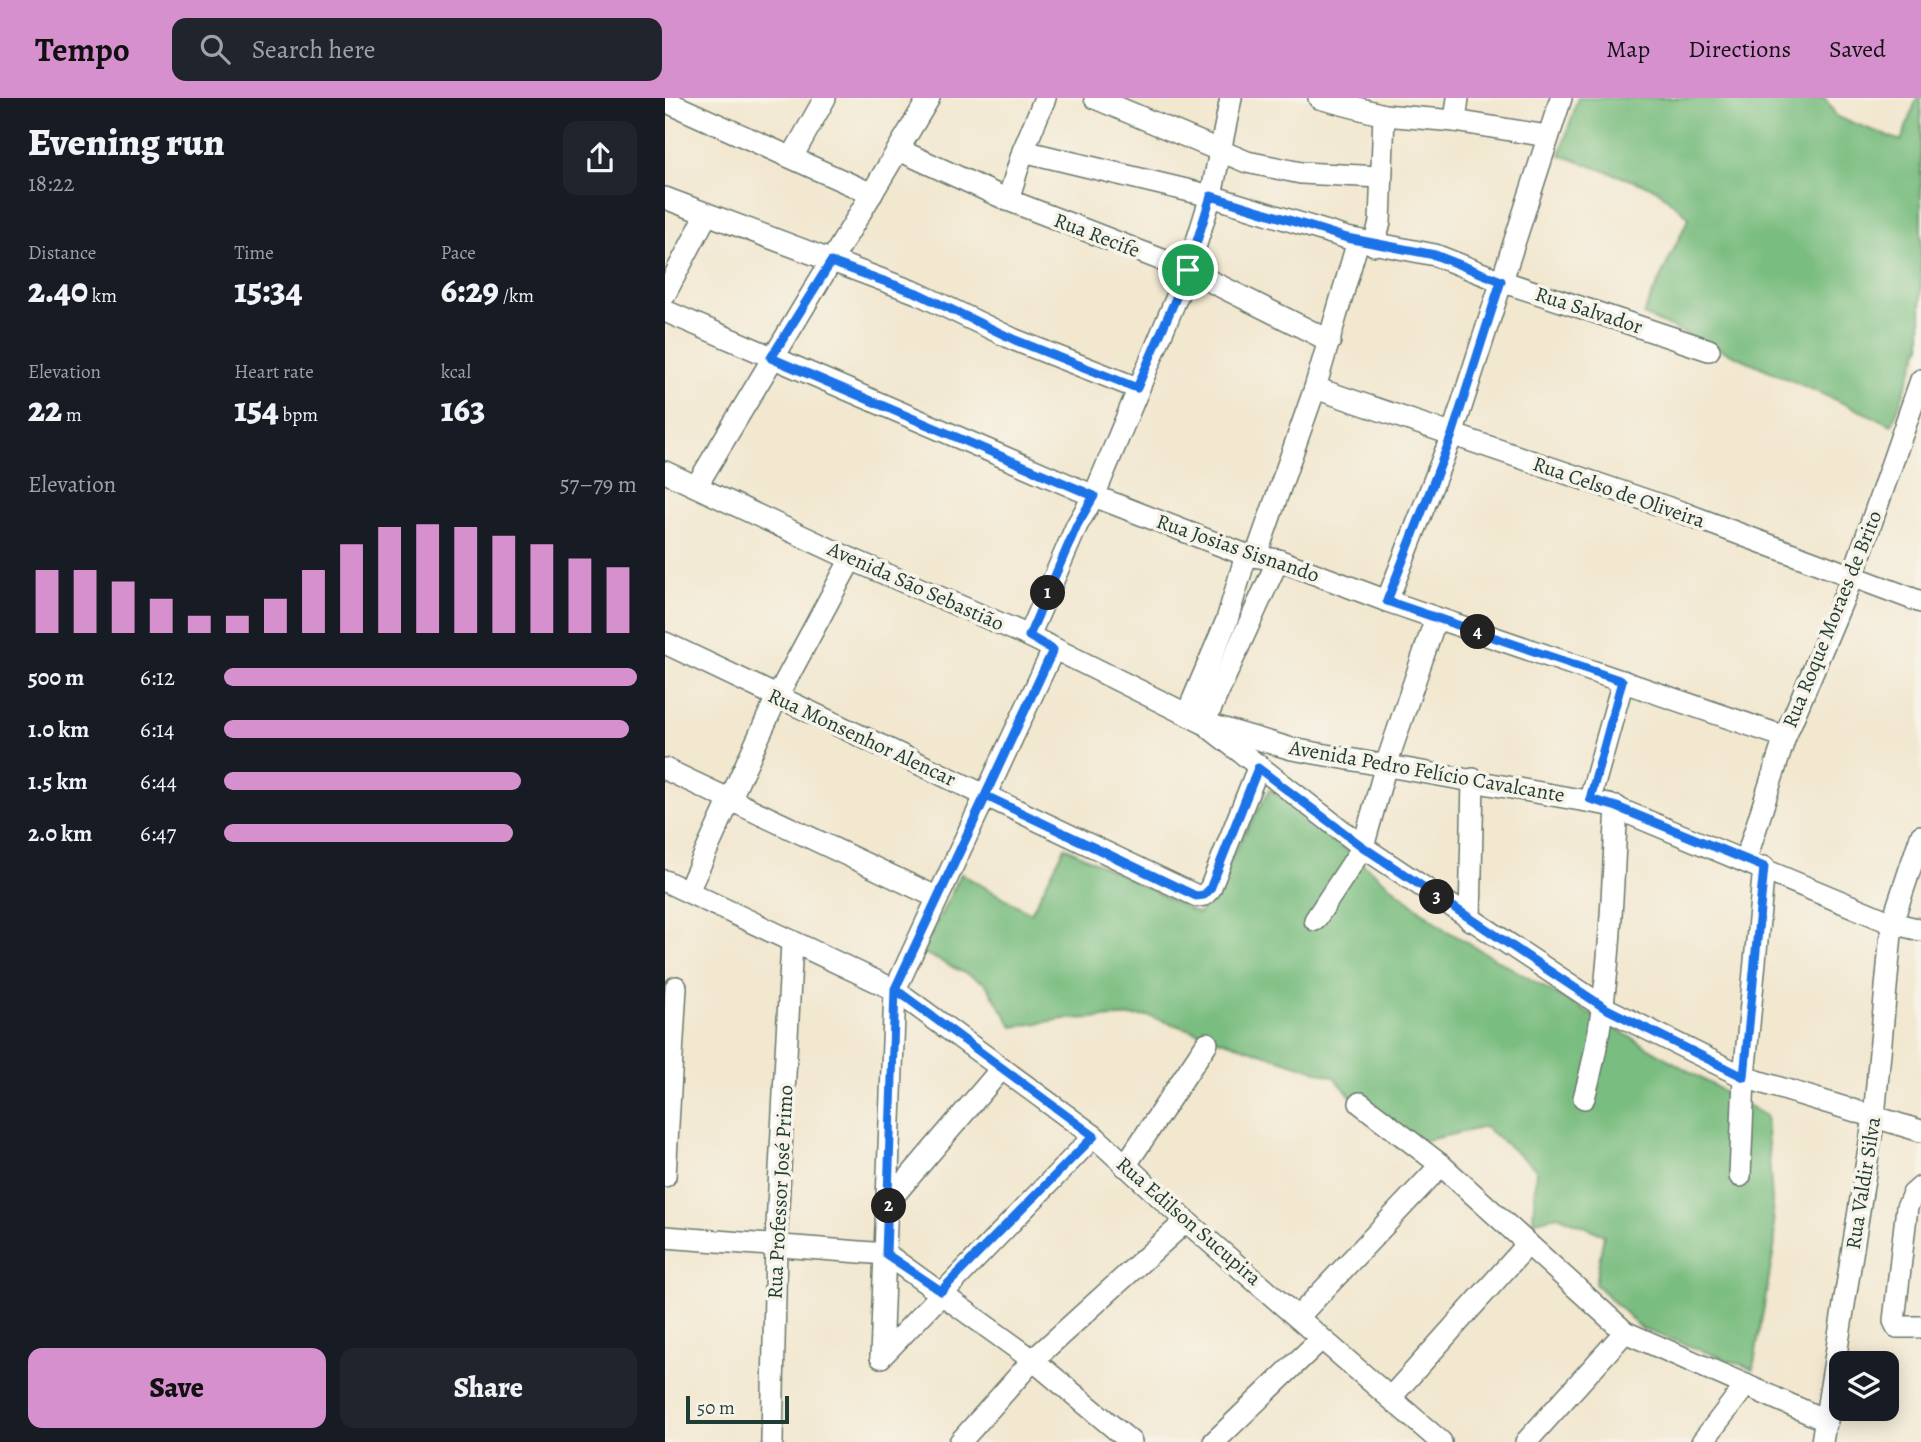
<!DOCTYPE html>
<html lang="en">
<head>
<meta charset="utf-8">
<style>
	:root { --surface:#171b24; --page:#20242c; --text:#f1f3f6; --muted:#9ea1a6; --accent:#d690ce }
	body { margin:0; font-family:Alegreya,serif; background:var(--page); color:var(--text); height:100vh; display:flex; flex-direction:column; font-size:26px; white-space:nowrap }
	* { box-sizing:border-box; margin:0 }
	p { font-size:23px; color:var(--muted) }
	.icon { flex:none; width:38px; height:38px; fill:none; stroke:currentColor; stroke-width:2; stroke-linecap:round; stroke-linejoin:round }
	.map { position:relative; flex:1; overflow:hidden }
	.drawer { display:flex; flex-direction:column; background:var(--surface); width:665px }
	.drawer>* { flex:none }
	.fabs { position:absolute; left:1164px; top:1253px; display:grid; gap:14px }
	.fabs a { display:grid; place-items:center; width:70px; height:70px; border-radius:14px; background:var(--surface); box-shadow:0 4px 18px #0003; font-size:35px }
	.scale { position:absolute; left:21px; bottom:18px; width:103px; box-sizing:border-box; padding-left:7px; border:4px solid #1f3d34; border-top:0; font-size:19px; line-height:24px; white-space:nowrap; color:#1f3d34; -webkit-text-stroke:5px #f7f3e8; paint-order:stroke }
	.pin { position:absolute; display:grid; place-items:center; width:60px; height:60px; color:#fff; margin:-30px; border:4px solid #fff; border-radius:50%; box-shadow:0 2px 7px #0007 }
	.km { position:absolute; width:35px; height:35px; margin:-18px; border-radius:50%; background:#222; color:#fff; font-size:19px; line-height:35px; text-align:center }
	.round { display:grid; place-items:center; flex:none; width:74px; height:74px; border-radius:14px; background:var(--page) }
	.overview { display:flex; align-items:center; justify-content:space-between; height:119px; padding:0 28px }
	h1 { font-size:38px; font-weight:800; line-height:52px }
	.metrics { display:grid; grid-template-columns:repeat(3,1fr); gap:10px; height:119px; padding:7px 28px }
	.metrics div { display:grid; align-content:center }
	.metrics b { font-size:35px; font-weight:800 }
	.metrics small { font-size:19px; font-weight:400 }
	.metrics p { font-size:19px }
	.chart { height:196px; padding:14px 28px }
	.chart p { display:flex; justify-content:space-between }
	.chart svg { width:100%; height:126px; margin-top:7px; stroke:var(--accent); stroke-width:6 }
	.cta { display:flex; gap:14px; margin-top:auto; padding:14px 28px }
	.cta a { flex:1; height:80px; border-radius:14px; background:var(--accent); color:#111; font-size:28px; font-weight:800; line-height:80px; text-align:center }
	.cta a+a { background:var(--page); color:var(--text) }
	ul { padding:0 28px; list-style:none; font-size:23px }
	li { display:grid; grid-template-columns:112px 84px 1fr; align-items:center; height:52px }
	li i { height:18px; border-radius:9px; background:var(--accent) }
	header { display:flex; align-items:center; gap:42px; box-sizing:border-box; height:98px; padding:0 35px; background:var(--accent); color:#111 }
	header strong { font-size:33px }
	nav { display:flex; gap:38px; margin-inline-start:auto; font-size:24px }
	.search { width:490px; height:63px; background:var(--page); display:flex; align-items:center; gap:18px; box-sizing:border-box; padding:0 24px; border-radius:14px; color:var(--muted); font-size:26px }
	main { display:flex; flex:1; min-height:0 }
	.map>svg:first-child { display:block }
	.forest { fill:#7abd80; stroke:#4c7d5a; stroke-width:2 }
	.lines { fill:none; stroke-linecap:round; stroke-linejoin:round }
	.minor-casing { stroke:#69786a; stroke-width:24 }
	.minor { stroke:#fff; stroke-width:21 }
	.route-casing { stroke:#fff; stroke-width:14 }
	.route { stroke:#1a73e8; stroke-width:9 }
	.labels { text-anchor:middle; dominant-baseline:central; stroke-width:7; stroke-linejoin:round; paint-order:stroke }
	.street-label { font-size:21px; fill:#1f3d34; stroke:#f7f3e8 }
</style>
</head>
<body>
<header>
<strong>Tempo</strong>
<div class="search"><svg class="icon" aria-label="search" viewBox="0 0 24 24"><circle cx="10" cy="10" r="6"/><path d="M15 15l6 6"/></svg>Search here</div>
<nav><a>Map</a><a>Directions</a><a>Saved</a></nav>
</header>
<main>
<section class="drawer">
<div class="overview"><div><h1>Evening run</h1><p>18:22</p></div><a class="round"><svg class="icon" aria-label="share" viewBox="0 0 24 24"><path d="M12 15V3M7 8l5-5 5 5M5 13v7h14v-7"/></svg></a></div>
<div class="metrics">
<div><p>Distance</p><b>2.40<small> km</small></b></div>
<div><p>Time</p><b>15:34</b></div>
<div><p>Pace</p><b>6:29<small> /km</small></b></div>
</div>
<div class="metrics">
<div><p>Elevation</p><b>22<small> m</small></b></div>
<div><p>Heart rate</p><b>154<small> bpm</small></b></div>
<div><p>kcal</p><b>163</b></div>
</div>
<div class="chart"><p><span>Elevation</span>57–79 m</p>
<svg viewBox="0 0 160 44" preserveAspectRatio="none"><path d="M5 44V22M15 44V22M25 44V26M35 44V32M45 44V38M55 44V38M65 44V32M75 44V22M85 44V13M95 44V7M105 44V6M115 44V7M125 44V10M135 44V13M145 44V18M155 44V21"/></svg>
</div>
<ul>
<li><b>500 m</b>6:12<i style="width:100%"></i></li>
<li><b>1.0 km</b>6:14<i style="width:98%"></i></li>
<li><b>1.5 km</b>6:44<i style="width:72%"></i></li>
<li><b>2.0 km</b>6:47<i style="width:70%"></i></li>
</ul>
<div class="cta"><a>Save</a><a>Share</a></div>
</section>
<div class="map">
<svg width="1256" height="1344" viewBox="0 0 1256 1344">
	<rect width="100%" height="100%" fill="#f7f3e8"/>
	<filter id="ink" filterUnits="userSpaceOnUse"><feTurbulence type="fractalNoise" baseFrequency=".0143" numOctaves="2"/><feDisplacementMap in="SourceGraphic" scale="14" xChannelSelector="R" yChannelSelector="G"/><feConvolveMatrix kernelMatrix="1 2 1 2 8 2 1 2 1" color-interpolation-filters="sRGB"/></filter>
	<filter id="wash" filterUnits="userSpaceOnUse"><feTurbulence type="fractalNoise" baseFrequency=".00686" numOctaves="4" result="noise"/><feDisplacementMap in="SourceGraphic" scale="28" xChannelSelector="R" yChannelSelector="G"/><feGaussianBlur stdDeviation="1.57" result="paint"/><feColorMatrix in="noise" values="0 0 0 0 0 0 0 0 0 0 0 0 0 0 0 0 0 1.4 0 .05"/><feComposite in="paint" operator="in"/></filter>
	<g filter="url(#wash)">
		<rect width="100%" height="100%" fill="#f2e7cf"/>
		<g class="forest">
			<path d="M 913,0 L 1160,0 L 1172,19 L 1236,43 L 1252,0 L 1256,0 L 1256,247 L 1227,327 L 978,217 L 1024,119 L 991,91 L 895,57 Z"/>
			<path d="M 605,691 L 779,831 L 1101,1018 L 1110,1145 L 1088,1271 L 977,1231 L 930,1186 L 939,1137 L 893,1117 L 868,1124 L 871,1071 L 820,1029 L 732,1049 L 669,979 L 483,918 L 399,921 L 348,929 L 320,885 L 257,854 L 296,776 L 366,815 L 400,749 L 534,816 Z"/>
		</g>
	</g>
	<g filter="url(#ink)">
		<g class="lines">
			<defs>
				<g id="minor">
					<path d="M 430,0 L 582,64 L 636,75 L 716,79"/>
					<path d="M 654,0 L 719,17 L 790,23 L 882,38"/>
					<path d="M 0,3 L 207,96"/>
					<path d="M 790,23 L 793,0"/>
					<path d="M 234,52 L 343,102 L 523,172 L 665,243"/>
					<path d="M 358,53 L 546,98 L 682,140 L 770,157 L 836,183 L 1044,252"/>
					<path d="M 127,59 L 160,0"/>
					<path d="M 0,100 L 252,195 L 350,242 L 472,290"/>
					<path d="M 343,102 L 358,53 L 380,0"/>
					<path d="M 709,147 L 715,124 L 719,17"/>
					<path d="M 0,196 L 42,116"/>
					<path d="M 0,213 L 429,398 L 581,457 L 613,462 L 722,503 L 1120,639"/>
					<path d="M 650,290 L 1016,414 L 1256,504"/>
					<path d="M 0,374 L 186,461 L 364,538 L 539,625 L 627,651 L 944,707 L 1227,825 L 1256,832"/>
					<path d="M 32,387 L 264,0"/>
					<path d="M 591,458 L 650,290 L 693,143"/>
					<path d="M 722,503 L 787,337 L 896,0"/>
					<path d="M 364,538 L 412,427 L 429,398 L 523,172 L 546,98 L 566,0"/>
					<path d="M 0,545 L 532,798 L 539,797 L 545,791 L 593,670"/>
					<path d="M 522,616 L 562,522 L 581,457"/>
					<path d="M 539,625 L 613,462"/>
					<path d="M 546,631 L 698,749 L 940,910 L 1079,979 L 1256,1033"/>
					<path d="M 0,671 L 271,799"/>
					<path d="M 925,701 L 958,583"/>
					<path d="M 1081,761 L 1120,639 L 1187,480 L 1256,282"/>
					<path d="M 0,783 L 230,892 L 429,1038 L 521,1123 L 776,1344"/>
					<path d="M 23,793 L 112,599 L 186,461"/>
					<path d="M 650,822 L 698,749 L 721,667 L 771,520"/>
					<path d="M 805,822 L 808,681"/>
					<path d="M 919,1000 C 946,905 946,807 952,709"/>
					<path d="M 695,1005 L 776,1067 L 960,1234 L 1162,1323"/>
					<path d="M 460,1068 L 542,945"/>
					<path d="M 0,1078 L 11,889"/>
					<path d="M 1075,1078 L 1079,979 L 1099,769"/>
					<path d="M 1256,1089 L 1248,1096 L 1242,1109 L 1229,1223 L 1232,1229 L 1256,1229"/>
					<path d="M 224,1103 L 337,970"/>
					<path d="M 0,1139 L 221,1156 L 368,1262 L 466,1344"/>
					<path d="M 633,1219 L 776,1067"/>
					<path d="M 216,1259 L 230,892 L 388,552"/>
					<path d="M 216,1259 L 429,1038"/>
					<path d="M 726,1299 L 863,1146"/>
					<path d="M 107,1344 L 111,1147 L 127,844"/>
					<path d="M 295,1344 L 368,1262 L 521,1123"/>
					<path d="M 549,1344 L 656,1241"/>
					<path d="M 861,1344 L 960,1234"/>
					<path d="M 1037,1344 L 1081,1287"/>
					<path d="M 1157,1344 L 1209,1019 L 1227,825 L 1256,738"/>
				</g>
			</defs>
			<use href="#minor" class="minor-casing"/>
			<use href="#minor" class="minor"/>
		</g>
	</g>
	<g class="lines" filter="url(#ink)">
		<defs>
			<path id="route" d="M 523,172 L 472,290 L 350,242 L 252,195 L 166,164 L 106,260 L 429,398 L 412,427 L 364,538 L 388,552 L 230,891 L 429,1038 L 276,1193 L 221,1156 L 230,891 L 321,698 L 531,798 L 539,797 L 545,791 L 593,670 L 698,749 L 940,910 L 1079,979 L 1099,769 L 952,709 L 925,701 L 957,583 L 722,503 L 787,337 L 836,183 L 770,157 L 682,140 L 546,98 L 523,172"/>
		</defs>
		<use href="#route" class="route-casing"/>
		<use href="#route" class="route"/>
	</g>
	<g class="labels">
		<g class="street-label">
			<text transform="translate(432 137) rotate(21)">Rua Recife</text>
			<text transform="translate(924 212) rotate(18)">Rua Salvador</text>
			<text transform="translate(954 394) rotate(19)">Rua Celso de Oliveira</text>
			<text transform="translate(573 450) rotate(19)">Rua Josias Sisnando</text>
			<text transform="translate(251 488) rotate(24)">Avenida São Sebastião</text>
			<text transform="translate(1167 521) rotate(-68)">Rua Roque Moraes de Brito</text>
			<text transform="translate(197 639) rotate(25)">Rua Monsenhor Alencar</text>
			<text transform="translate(762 673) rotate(10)">Avenida Pedro Felício Cavalcante</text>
			<text transform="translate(1198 1085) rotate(-81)">Rua Valdir Silva</text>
			<text transform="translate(115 1094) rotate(-87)">Rua Professor José Primo</text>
			<text transform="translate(524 1123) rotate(41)">Rua Edilson Sucupira</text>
		</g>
	</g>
</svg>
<div class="fabs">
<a><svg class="icon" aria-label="layers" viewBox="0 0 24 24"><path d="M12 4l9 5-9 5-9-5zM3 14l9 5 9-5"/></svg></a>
</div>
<div class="scale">50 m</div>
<div class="pin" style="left:523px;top:172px;background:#1e9e55"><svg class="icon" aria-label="arrive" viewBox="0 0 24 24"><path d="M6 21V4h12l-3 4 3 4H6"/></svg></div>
<b class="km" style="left:383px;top:495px">1</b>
<b class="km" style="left:224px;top:1108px">2</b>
<b class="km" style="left:772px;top:799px">3</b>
<b class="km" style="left:813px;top:534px">4</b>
</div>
</main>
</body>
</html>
